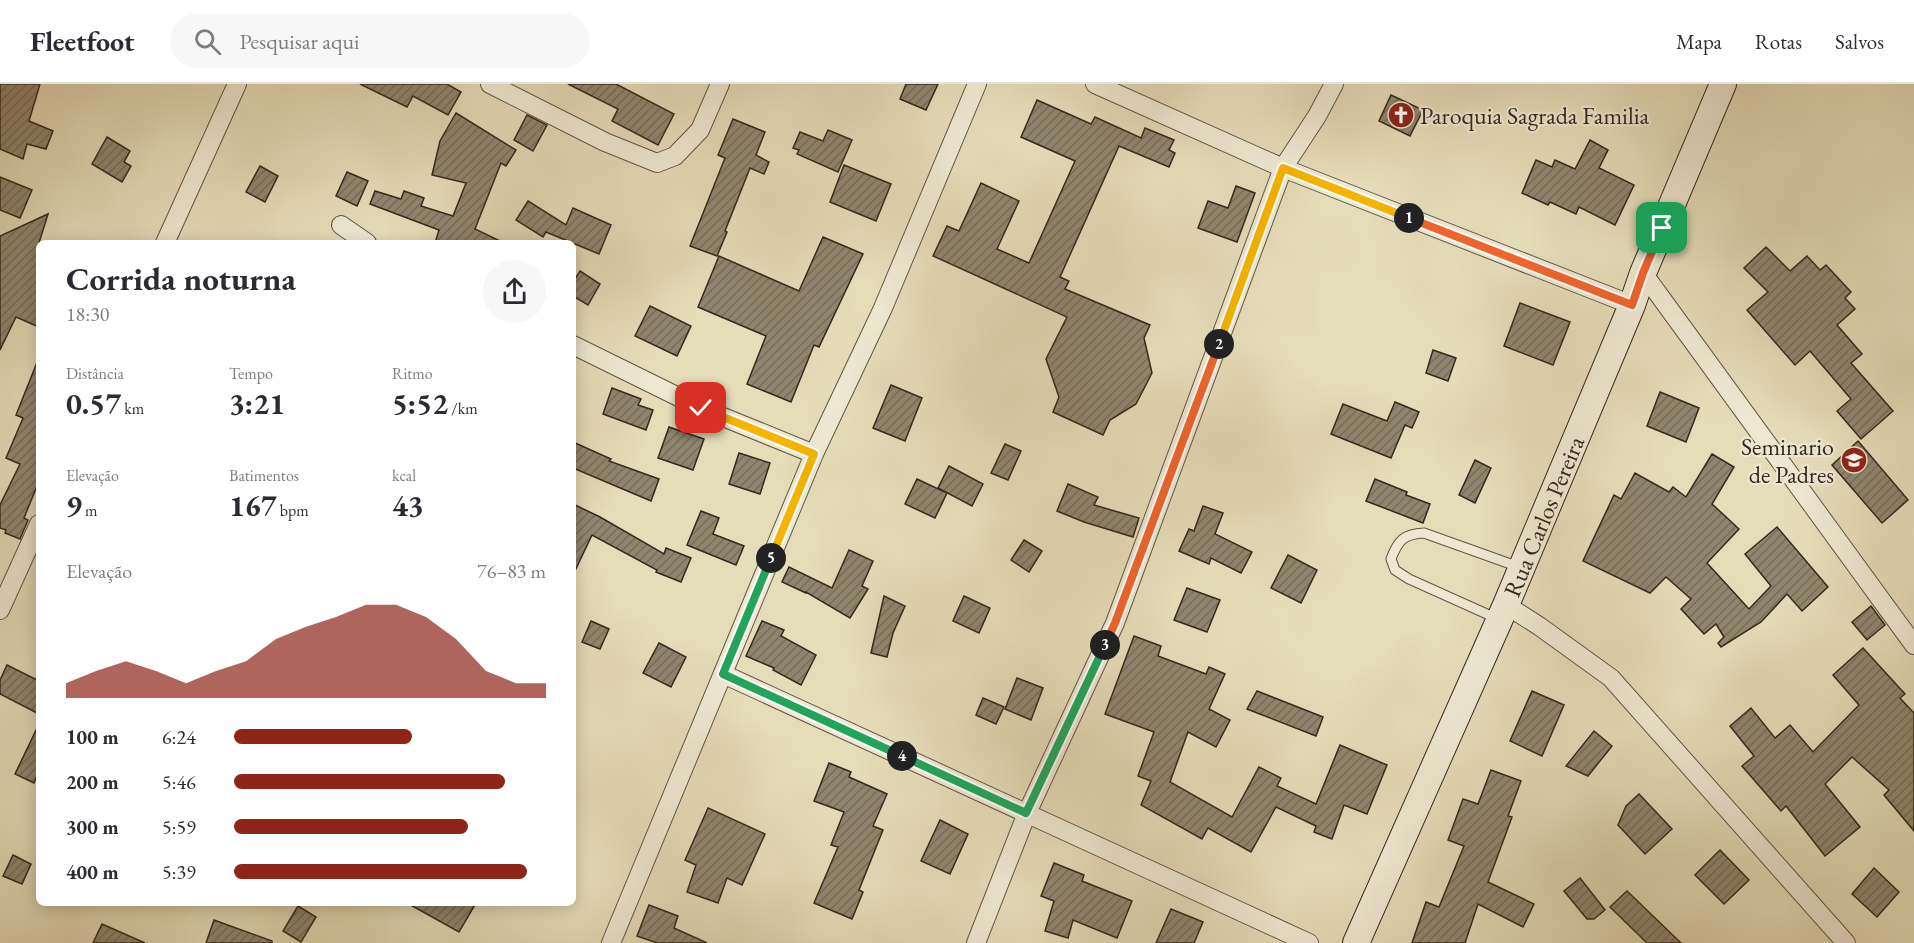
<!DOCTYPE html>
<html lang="pt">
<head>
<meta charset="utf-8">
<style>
	:root { --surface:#fff; --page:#f7f7f7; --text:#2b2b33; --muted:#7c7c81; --line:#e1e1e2; --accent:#8f2418 }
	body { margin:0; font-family:"EB Garamond",serif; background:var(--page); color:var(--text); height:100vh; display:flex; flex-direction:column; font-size:22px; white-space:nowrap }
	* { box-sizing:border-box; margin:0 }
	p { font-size:20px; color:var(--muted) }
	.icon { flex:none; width:33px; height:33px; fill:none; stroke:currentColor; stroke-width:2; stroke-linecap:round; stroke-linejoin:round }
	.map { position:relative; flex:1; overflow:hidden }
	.details { position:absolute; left:36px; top:156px; width:540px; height:666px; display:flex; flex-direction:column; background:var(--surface); border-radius:9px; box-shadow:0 3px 15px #0003 }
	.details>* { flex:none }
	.pin { position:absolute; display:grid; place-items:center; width:51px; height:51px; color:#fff; margin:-26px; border-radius:12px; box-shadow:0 3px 9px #0006 }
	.km { position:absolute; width:30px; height:30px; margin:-15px; border-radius:50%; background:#222; color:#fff; font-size:16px; line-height:30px; text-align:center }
	.round { display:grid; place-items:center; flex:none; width:63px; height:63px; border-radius:32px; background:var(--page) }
	.summary { display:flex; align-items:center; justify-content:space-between; height:102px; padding:0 30px }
	h1 { font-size:33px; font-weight:700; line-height:45px }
	.stats { display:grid; grid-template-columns:repeat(3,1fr); gap:9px; height:102px; padding:6px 30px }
	.stats div { display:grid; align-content:center }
	.stats b { font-size:30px; font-weight:700 }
	.stats small { font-size:16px; font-weight:400 }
	.stats p { font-size:16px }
	.chart { height:168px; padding:12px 30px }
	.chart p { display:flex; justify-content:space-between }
	.chart svg { width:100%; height:108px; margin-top:6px; fill:var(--accent); opacity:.7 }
	ul { padding:0 30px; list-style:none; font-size:20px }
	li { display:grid; grid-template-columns:96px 72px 1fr; align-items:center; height:45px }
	li i { height:15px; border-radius:8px; background:var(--accent) }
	header { display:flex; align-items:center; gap:36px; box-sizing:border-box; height:84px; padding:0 30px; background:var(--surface); border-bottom:2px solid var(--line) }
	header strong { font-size:28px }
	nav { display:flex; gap:33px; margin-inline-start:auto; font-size:21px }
	.search { width:420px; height:54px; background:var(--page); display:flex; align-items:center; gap:15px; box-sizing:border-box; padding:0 21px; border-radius:33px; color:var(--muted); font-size:22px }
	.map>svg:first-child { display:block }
	.building { fill:url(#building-hatch); stroke:#33291d; stroke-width:1.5 }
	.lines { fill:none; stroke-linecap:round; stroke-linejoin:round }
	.service-casing { stroke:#605644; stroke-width:11 }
	.minor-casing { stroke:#605644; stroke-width:20 }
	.secondary-casing { stroke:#33291d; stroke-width:28 }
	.service { stroke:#eee8d1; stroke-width:9 }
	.minor { stroke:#eee8d1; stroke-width:18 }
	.secondary { stroke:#eee8d1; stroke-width:26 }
	.split-1-casing { stroke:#fff; stroke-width:12 }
	.split-2-casing { stroke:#fff; stroke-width:12 }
	.split-3-casing { stroke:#fff; stroke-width:12 }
	.split-4-casing { stroke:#fff; stroke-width:12 }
	.split-5-casing { stroke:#fff; stroke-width:12 }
	.split-6-casing { stroke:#fff; stroke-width:12 }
	.split-1 { stroke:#f0652b; stroke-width:8 }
	.split-2 { stroke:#f5b400; stroke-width:8 }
	.split-3 { stroke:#f0652b; stroke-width:8 }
	.split-4 { stroke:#22a559; stroke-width:8 }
	.split-5 { stroke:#22a559; stroke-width:8 }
	.split-6 { stroke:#f5b400; stroke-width:8 }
	.labels { text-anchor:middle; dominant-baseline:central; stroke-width:4.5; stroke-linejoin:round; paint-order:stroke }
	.poi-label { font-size:24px; fill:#33291d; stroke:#eee8d1; text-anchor:start }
	.street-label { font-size:24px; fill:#33291d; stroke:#eee8d1 }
</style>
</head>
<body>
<header>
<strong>Fleetfoot</strong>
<div class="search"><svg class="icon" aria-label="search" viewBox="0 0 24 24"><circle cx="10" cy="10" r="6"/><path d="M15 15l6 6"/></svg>Pesquisar aqui</div>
<nav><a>Mapa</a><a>Rotas</a><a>Salvos</a></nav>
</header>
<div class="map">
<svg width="1914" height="859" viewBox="0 0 1914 859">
	<defs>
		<pattern id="building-hatch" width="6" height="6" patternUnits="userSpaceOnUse" patternTransform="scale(1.5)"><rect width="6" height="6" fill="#90866e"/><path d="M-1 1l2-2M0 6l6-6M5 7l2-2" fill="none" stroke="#766e5a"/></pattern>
	</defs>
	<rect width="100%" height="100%" fill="#e5dcb8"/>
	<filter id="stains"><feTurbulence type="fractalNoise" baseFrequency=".00333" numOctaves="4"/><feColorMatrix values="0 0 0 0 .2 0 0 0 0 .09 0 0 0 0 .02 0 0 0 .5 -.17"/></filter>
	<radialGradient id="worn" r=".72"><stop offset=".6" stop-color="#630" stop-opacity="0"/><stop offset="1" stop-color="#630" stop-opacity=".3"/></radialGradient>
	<g class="building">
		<path d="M 0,0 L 40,0 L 29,37 L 53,47 L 46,65 L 27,60 L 23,75 L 0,65 Z"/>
		<path d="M 360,0 L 447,0 L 461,8 L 448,31 L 413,12 L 407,23 Z"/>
		<path d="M 568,0 L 616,0 L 674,30 L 658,61 L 612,37 L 618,25 Z"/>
		<path d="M 906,0 L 938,0 L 926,26 L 900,15 Z"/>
		<path d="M 1391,11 L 1423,26 L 1410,52 L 1379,37 Z"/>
		<path d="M 1037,16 L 1091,40 L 1095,33 L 1141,54 L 1145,44 L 1174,56 L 1169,66 L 1175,69 L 1169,83 L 1119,62 L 1060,193 L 1069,197 L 1065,205 L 1150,241 L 1144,254 L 1152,289 L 1136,320 L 1110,336 L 1103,351 L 1053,328 L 1059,313 L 1046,275 L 1067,233 L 933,172 L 947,142 L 959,147 L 981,99 L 1019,117 L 997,165 L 1029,179 L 1075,77 L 1021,53 Z"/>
		<path d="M 456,29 L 516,66 L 506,82 L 501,79 L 475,145 L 504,159 L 435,159 L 439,146 L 370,120 L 375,107 L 401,115 L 404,107 L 424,114 L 421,122 L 453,132 L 466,99 L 432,91 L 440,57 Z"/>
		<path d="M 527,31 L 547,41 L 533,67 L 514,56 Z"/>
		<path d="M 733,35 L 765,48 L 756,71 L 769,78 L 764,90 L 750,84 L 725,147 L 727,148 L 717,172 L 690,162 L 725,74 L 718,71 Z"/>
		<path d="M 828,46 L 852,56 L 838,88 L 797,70 L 799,66 L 793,64 L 800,48 L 823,57 Z"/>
		<path d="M 107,53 L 130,67 L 124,78 L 131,82 L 122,98 L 92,80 Z"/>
		<path d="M 1590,56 L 1608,66 L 1599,84 L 1634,101 L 1615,141 L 1579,123 L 1576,130 L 1550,118 L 1548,121 L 1522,109 L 1536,76 L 1552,83 L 1555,76 L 1575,85 Z"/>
		<path d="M 844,81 L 891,100 L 876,137 L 830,118 Z"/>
		<path d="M 260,82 L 278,92 L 265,118 L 246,108 Z"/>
		<path d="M 347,88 L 368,97 L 357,122 L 336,112 Z"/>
		<path d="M 0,93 L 32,106 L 20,134 L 0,126 Z"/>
		<path d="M 1236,102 L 1255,109 L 1237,158 L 1198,144 L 1208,117 L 1228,124 Z"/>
		<path d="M 528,117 L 566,141 L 573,124 L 611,141 L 599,170 L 546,148 L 543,153 L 516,136 Z"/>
		<path d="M 48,130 L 38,162 L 39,243 L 16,233 L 0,266 L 0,152 Z"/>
		<path d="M 823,153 L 863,170 L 819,263 L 814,261 L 791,318 L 747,300 L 766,252 L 698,223 L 719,172 L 799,207 Z"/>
		<path d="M 1766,163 L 1790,187 L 1807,172 L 1820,186 L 1826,181 L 1851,208 L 1845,214 L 1855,225 L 1837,241 L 1862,270 L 1851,279 L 1893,327 L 1861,355 L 1837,327 L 1851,315 L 1810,267 L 1795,281 L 1747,226 L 1768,208 L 1744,184 Z"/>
		<path d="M 580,187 L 600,200 L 588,221 L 573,212 L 573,198 Z"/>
		<path d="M 1520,219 L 1570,238 L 1553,281 L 1504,262 Z"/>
		<path d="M 650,222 L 691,242 L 677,272 L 635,252 Z"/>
		<path d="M 1433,266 L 1456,274 L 1448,297 L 1426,289 Z"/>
		<path d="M 38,276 L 39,397 L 24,434 L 28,436 L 20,455 L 5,449 L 6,446 L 0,444 L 0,421 L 20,380 L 6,374 L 23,334 L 16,331 Z"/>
		<path d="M 891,301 L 922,314 L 905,357 L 873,344 Z"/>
		<path d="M 612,304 L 641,315 L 638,321 L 653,326 L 646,346 L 603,330 Z"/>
		<path d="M 1660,308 L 1699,324 L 1686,358 L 1647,342 Z"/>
		<path d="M 1395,318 L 1419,328 L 1412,344 L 1405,341 L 1391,374 L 1331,350 L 1343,320 L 1387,337 Z"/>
		<path d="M 669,343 L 704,355 L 693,386 L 658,374 Z"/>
		<path d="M 1858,357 L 1908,416 L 1882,439 L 1832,381 Z"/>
		<path d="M 573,358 L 611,375 L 609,377 L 659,395 L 651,417 L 573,384 Z"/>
		<path d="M 1005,360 L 1021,367 L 1008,396 L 991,389 Z"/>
		<path d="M 739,369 L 770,379 L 760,410 L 729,400 Z"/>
		<path d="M 1712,370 L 1734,383 L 1712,420 L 1739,445 L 1707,479 L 1749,525 L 1771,502 L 1745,470 L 1777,443 L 1828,503 L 1802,527 L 1787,510 L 1761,538 L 1721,563 L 1718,559 L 1724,553 L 1716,540 L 1704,550 L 1681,525 L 1691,515 L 1666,493 L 1650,509 L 1583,477 L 1614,411 L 1621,415 L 1635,389 L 1669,408 L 1673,403 L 1686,413 Z"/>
		<path d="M 1475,376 L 1491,384 L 1475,419 L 1459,411 Z"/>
		<path d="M 949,382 L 983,400 L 972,422 L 938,404 Z"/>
		<path d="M 917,395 L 947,409 L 935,434 L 905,420 Z"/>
		<path d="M 1375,395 L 1407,408 L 1406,411 L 1430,420 L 1423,439 L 1366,417 Z"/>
		<path d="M 1068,400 L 1098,413 L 1094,421 L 1139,434 L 1133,453 L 1084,438 L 1057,427 Z"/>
		<path d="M 573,420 L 600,433 L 664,470 L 666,464 L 691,474 L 681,498 L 656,488 L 657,486 L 592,451 L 573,491 Z"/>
		<path d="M 1203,422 L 1223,429 L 1215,450 L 1252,468 L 1241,489 L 1211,474 L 1209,480 L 1179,467 L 1189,445 L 1194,447 Z"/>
		<path d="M 701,427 L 719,434 L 713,450 L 744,462 L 736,481 L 687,461 Z"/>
		<path d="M 1024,456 L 1042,467 L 1029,488 L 1011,476 Z"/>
		<path d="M 849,466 L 873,477 L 862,502 L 868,505 L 850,534 L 806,508 L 806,509 L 782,498 L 789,483 L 832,504 Z"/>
		<path d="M 1288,471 L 1317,486 L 1301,519 L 1271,504 Z"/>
		<path d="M 1187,504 L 1220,516 L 1207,548 L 1174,536 Z"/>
		<path d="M 884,512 L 905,522 L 893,549 L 887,573 L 871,569 Z"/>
		<path d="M 964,512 L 990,524 L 979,549 L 953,537 Z"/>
		<path d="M 1871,522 L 1885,541 L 1867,556 L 1852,538 Z"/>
		<path d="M 591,537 L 609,545 L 600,565 L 582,558 Z"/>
		<path d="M 762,537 L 784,546 L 781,552 L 816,571 L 801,601 L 773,586 L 774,584 L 746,572 Z"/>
		<path d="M 1134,552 L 1161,562 L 1158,572 L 1206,590 L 1209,583 L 1225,590 L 1209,625 L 1230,636 L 1216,663 L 1188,648 L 1170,698 L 1232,733 L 1259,683 L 1281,694 L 1277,702 L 1316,720 L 1340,661 L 1387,681 L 1367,730 L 1344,721 L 1332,755 L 1314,748 L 1316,742 L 1276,723 L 1251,768 L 1208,744 L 1202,755 L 1141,721 L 1151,697 L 1138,692 L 1154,648 L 1105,630 Z"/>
		<path d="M 659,559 L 686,573 L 671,603 L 643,589 Z"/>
		<path d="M 1863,564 L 1905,610 L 1900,614 L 1914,629 L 1914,747 L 1884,711 L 1889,706 L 1852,673 L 1825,700 L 1860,743 L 1825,772 L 1786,722 L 1781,727 L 1742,682 L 1754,672 L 1730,642 L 1751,624 L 1775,654 L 1790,641 L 1813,668 L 1859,621 L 1833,591 Z"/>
		<path d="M 7,581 L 39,597 L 39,630 L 0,610 L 0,596 Z"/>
		<path d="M 1017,594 L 1043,604 L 1031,636 L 1005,625 Z"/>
		<path d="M 1257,607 L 1323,633 L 1316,652 L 1247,625 Z"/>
		<path d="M 1532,607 L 1564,621 L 1542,672 L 1510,657 Z"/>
		<path d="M 983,614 L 1004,623 L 996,640 L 976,631 Z"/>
		<path d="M 39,640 L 39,687 L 34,699 L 15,690 Z"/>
		<path d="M 1594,647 L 1612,662 L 1588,692 L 1566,682 Z"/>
		<path d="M 829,679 L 851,688 L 849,693 L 887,710 L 873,742 L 883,746 L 859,806 L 863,808 L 852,835 L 814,819 L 838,763 L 831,761 L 844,728 L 814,717 Z"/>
		<path d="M 1491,686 L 1521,697 L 1508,732 L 1512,733 L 1488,798 L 1534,820 L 1523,843 L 1478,820 L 1465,859 L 1412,859 L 1426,818 L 1439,823 L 1464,762 L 1448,756 L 1463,715 L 1478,720 Z"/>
		<path d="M 1639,710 L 1672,745 L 1645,770 L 1618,741 L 1626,722 Z"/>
		<path d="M 708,724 L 765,750 L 742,801 L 727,794 L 718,819 L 687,808 L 696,781 L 685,776 Z"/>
		<path d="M 940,736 L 968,750 L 950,790 L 921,777 Z"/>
		<path d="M 1720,766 L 1749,796 L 1724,820 L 1695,791 Z"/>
		<path d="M 13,771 L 31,780 L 22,800 L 3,792 Z"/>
		<path d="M 1054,779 L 1084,791 L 1082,797 L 1132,817 L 1117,854 L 1073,836 L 1068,854 L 1045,847 L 1054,817 L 1041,812 Z"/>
		<path d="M 1874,784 L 1899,808 L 1877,833 L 1852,810 Z"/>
		<path d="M 1580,794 L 1605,826 L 1594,835 L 1587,835 L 1564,807 Z"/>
		<path d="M 1627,807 L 1681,859 L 1647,859 L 1610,823 Z"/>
		<path d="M 407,819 L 476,819 L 459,848 Z"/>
		<path d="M 649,821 L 678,832 L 674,844 L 707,859 L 657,859 L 637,852 Z"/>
		<path d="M 298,822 L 316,833 L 301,858 L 283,847 Z"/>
		<path d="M 1171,825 L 1203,838 L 1194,859 L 1156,859 Z"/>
		<path d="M 214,836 L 272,857 L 272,859 L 206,859 Z"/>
		<path d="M 102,840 L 145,859 L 93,859 Z"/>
	</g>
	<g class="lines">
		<defs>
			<path id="service" d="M 1498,535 L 1409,495 L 1395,486 L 1391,475 C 1398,456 1404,450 1424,449 L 1519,483"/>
			<g id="minor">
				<path d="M 490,0 L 605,58 L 657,79 L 675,72 L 700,46 L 720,0"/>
				<path d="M 1095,0 L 1283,84 L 1632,221"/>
				<path d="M 341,141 L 367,159"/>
				<path d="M 165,159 L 237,0"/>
				<path d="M 1643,189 L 1914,561"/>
				<path d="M 573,261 L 701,324 L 814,370"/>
				<path d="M 1506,521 L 1539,542 L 1611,594 L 1846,859"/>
				<path d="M 0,526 L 39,440"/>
				<path d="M 723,590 L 1309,859"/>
				<path d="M 611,859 L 814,370 L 883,224 L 977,0"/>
				<path d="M 976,859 L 1027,729 L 1115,539 L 1283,84 L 1317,32 L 1334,0"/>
			</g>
			<g id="secondary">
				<path id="s1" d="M 1356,859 L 1506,521 L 1632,221 L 1643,189 L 1723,0"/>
			</g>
		</defs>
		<use href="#service" class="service-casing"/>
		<use href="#minor" class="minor-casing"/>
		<use href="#secondary" class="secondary-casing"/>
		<use href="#service" class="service"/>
		<use href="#minor" class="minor"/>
		<use href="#secondary" class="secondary"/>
	</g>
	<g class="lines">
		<defs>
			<path id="split-1" d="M 1409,134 L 1632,221 L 1643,189 L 1662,144"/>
			<path id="split-2" d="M 1219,260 L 1283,84 L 1409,134"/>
			<path id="split-3" d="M 1105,561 L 1115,539 L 1219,260"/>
			<path id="split-4" d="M 902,672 L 1026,729 L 1105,561"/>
			<path id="split-5" d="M 771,474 L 723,590 L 902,672"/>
			<path id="split-6" d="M 701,324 L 814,370 L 771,474"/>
		</defs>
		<use href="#split-1" class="split-1-casing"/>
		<use href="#split-2" class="split-2-casing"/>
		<use href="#split-3" class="split-3-casing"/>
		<use href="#split-4" class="split-4-casing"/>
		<use href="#split-5" class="split-5-casing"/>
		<use href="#split-6" class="split-6-casing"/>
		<use href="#split-1" class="split-1"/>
		<use href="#split-2" class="split-2"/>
		<use href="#split-3" class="split-3"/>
		<use href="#split-4" class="split-4"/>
		<use href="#split-5" class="split-5"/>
		<use href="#split-6" class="split-6"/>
	</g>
	<defs>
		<symbol id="church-disc" viewBox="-11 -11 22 22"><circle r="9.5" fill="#8f2418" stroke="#eee8d1"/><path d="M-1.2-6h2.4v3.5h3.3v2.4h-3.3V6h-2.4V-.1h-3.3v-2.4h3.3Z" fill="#fff"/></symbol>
		<symbol id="university-disc" viewBox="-11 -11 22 22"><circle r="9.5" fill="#8f2418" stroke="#eee8d1"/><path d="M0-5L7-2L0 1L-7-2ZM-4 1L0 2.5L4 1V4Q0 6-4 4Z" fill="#fff"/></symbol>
	</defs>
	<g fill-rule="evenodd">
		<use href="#church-disc" x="1386" y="16" width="30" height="30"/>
		<use href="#university-disc" x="1839" y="361" width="30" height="30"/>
	</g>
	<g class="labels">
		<g class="poi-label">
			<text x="1420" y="31">Paroquia Sagrada Familia</text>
			<text x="1834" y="362" text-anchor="end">Seminario<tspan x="1834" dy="28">de Padres</tspan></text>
		</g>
		<g class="street-label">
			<text stroke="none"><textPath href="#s1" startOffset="466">Rua Carlos Pereira</textPath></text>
		</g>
	</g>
	<rect width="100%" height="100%" filter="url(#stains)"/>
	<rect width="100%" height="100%" fill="url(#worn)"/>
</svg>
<div class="pin" style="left:1662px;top:144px;background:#1e9e55"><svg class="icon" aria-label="arrive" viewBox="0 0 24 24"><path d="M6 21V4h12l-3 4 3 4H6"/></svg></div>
<div class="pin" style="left:701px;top:324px;background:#d93025"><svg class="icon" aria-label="check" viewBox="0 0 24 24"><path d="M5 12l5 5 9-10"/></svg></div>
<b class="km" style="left:1409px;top:134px">1</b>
<b class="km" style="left:1219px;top:260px">2</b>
<b class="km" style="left:1105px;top:561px">3</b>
<b class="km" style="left:902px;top:672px">4</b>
<b class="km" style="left:771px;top:474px">5</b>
<section class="details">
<div class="summary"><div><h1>Corrida noturna</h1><p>18:30</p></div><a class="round"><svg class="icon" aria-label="share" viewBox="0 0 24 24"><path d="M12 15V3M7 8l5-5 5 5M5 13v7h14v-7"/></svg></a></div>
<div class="stats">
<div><p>Distância</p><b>0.57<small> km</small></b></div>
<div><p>Tempo</p><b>3:21</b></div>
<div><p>Ritmo</p><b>5:52<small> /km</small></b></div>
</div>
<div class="stats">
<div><p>Elevação</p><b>9<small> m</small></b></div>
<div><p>Batimentos</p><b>167<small> bpm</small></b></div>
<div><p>kcal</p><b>43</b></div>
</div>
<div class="chart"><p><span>Elevação</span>76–83 m</p>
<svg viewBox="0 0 160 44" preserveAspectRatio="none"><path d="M0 44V38L10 33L20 29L30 33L40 38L50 33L60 29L70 20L80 15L90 11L100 6L110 6L120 11L130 20L140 33L150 38L160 38V44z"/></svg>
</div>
<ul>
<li><b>100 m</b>6:24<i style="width:57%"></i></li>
<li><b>200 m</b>5:46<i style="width:87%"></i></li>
<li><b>300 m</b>5:59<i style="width:75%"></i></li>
<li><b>400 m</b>5:39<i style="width:94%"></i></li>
</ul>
</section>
</div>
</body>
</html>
